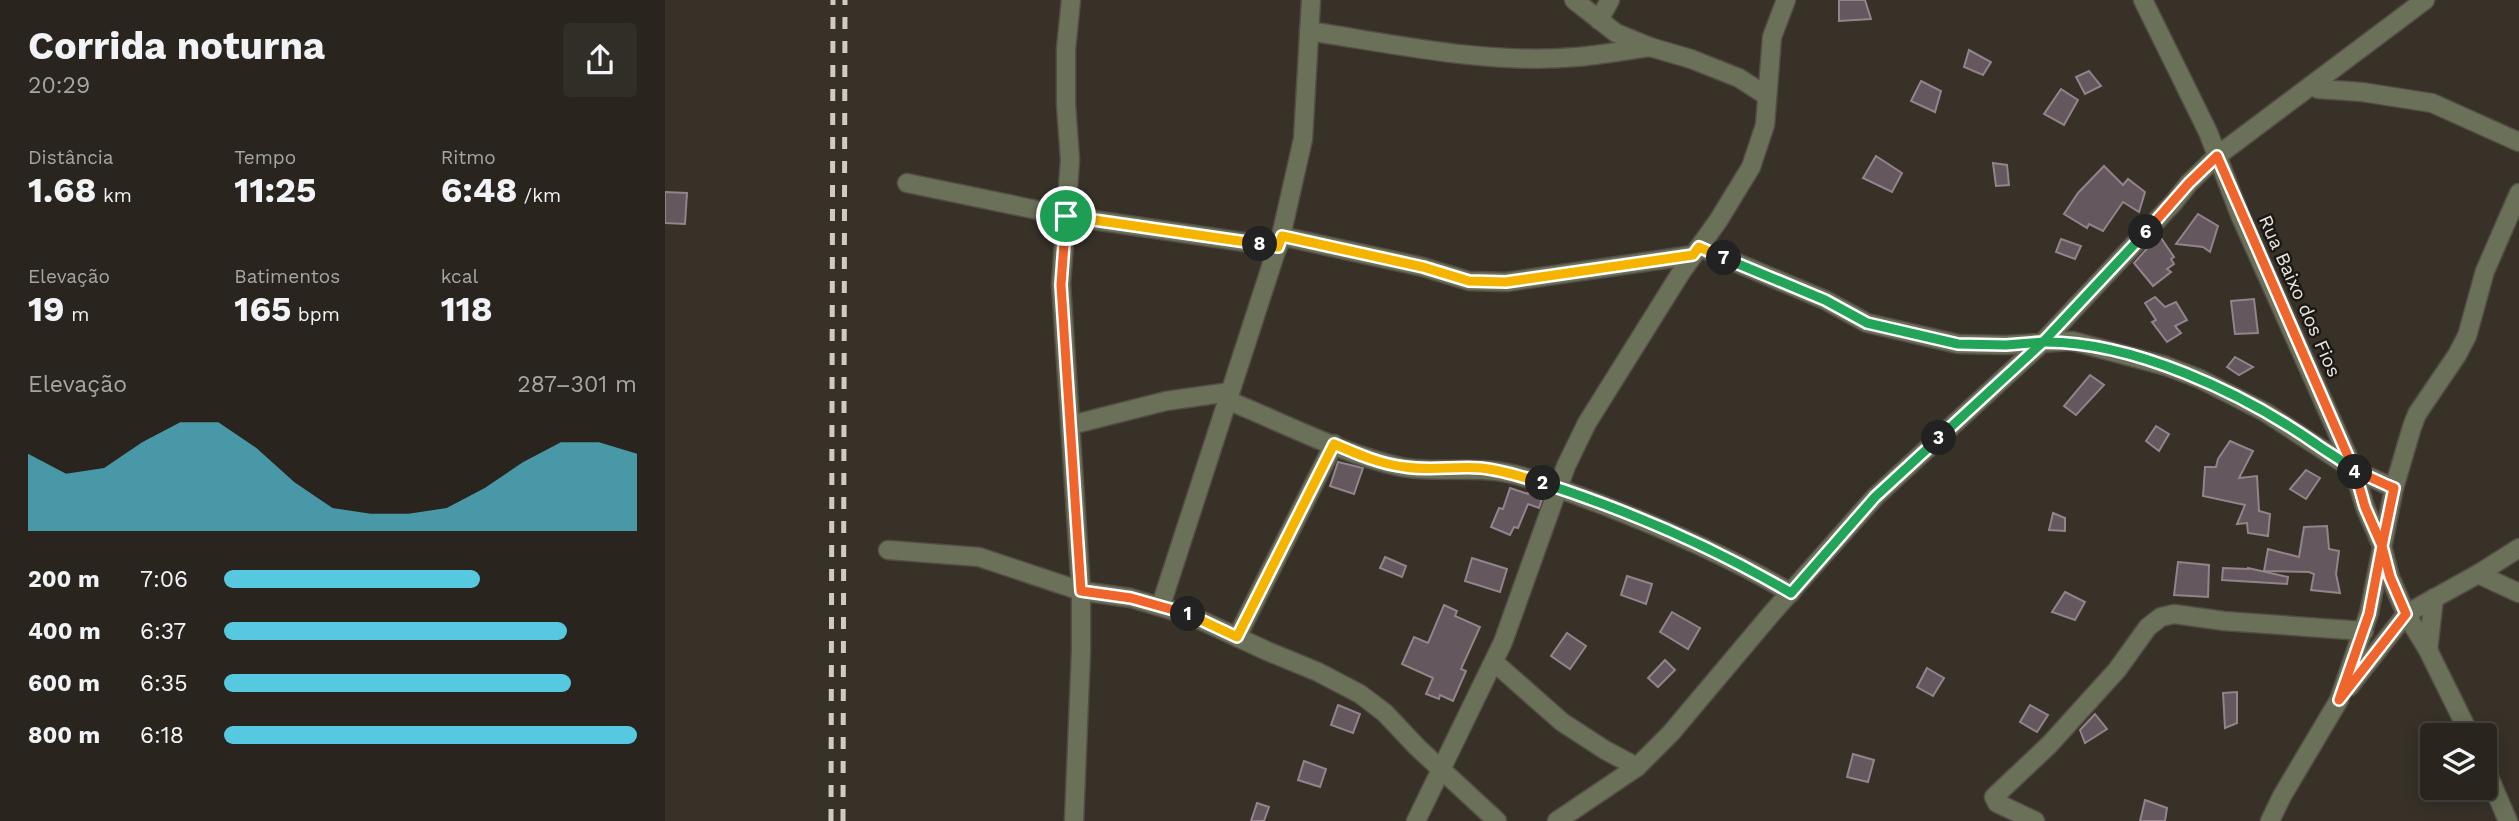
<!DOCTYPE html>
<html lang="pt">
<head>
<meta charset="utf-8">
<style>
	:root { --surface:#29251e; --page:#312d27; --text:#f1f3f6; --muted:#a5a5a4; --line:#45423c; --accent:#56c9e1 }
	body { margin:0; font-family:"Work Sans",sans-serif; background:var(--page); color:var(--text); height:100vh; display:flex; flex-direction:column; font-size:26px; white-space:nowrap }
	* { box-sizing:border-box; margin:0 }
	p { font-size:23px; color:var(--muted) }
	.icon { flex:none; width:38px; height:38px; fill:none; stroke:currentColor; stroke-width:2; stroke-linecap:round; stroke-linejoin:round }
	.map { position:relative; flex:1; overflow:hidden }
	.drawer { display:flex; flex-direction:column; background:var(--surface); width:665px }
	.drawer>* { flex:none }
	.controls { position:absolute; left:1755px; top:723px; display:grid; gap:14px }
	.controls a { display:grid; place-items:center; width:77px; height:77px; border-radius:7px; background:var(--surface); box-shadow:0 4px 18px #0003,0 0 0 2px var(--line); font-size:35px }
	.pin { position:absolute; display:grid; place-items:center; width:60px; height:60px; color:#fff; margin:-30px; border:4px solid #fff; border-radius:50%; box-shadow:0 2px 7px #0007 }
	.km { position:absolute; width:35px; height:35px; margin:-18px; border-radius:50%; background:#222; color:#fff; font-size:19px; line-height:35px; text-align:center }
	.round { display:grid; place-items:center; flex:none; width:74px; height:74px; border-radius:7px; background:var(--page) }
	.overview { display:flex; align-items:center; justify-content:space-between; height:119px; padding:0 28px }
	h1 { font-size:38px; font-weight:700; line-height:52px }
	.stats { display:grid; grid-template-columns:repeat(3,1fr); gap:10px; height:119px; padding:7px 28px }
	.stats div { display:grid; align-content:center }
	.stats b { font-size:35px; font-weight:700 }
	.stats small { font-size:19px; font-weight:400 }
	.stats p { font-size:19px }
	.chart { height:196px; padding:14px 28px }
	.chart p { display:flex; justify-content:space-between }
	.chart svg { width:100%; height:126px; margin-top:7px; fill:var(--accent); opacity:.7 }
	ul { padding:0 28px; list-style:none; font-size:23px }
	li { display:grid; grid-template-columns:112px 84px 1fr; align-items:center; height:52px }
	li i { height:18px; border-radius:9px; background:var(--accent) }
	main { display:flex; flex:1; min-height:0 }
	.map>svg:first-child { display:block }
	.building { fill:#64575d; stroke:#92848a; stroke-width:2 }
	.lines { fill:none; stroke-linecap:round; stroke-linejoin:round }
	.minor-casing { stroke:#534d45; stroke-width:21 }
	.minor { stroke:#6b7158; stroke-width:18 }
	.rail { stroke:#cfcac4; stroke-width:5; stroke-dasharray:12 12; stroke-linecap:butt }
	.split-1-casing { stroke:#fff; stroke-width:14 }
	.split-2-casing { stroke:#fff; stroke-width:14 }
	.split-3-casing { stroke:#fff; stroke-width:14 }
	.split-4-casing { stroke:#fff; stroke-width:14 }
	.split-5-casing { stroke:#fff; stroke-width:14 }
	.split-6-casing { stroke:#fff; stroke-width:14 }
	.split-7-casing { stroke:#fff; stroke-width:14 }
	.split-8-casing { stroke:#fff; stroke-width:14 }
	.split-9-casing { stroke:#fff; stroke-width:14 }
	.split-1 { stroke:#f0652b; stroke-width:9 }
	.split-2 { stroke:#f5b400; stroke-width:9 }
	.split-3 { stroke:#22a559; stroke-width:9 }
	.split-4 { stroke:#22a559; stroke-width:9 }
	.split-5 { stroke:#f0652b; stroke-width:9 }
	.split-6 { stroke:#f0652b; stroke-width:9 }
	.split-7 { stroke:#22a559; stroke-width:9 }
	.split-8 { stroke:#f5b400; stroke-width:9 }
	.split-9 { stroke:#f5b400; stroke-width:9 }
	.labels { text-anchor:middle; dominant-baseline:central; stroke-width:5; stroke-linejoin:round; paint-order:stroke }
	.street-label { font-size:19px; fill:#e7e3dd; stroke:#1c1915 }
</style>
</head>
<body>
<main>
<section class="drawer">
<div class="overview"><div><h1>Corrida noturna</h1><p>20:29</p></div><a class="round"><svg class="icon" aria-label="share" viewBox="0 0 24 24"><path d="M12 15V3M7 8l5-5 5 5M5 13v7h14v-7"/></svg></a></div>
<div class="stats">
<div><p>Distância</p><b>1.68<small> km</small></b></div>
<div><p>Tempo</p><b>11:25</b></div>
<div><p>Ritmo</p><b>6:48<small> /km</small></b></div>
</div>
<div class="stats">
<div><p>Elevação</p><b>19<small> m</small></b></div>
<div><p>Batimentos</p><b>165<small> bpm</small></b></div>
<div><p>kcal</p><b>118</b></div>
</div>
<div class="chart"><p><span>Elevação</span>287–301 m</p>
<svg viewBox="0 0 160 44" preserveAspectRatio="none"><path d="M0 44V17L10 24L20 22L30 13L40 6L50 6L60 15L70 27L80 36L90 38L100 38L110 36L120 29L130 20L140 13L150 13L160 17V44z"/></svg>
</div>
<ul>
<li><b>200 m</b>7:06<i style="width:62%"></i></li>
<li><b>400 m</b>6:37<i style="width:83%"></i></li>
<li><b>600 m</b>6:35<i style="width:84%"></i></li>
<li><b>800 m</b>6:18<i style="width:100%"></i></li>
</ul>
</section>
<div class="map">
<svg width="1854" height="821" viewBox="0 0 1854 821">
	<rect width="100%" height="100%" fill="#373128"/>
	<g class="building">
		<path d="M 1174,0 L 1200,0 L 1206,19 L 1174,21 Z"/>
		<path d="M 1304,50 L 1326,62 L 1318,75 L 1299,67 Z"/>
		<path d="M 1424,71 L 1436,86 L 1420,94 L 1411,77 Z"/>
		<path d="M 1256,81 L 1276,91 L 1270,112 L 1246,101 Z"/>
		<path d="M 1396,89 L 1413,100 L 1399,125 L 1379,114 Z"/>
		<path d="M 1211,156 L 1237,173 L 1227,192 L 1198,178 Z"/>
		<path d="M 1328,163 L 1342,165 L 1344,185 L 1331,186 Z"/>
		<path d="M 1439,166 L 1458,185 L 1463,179 L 1480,192 L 1474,212 L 1458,202 L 1438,231 L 1424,224 L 1422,228 L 1399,214 L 1413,193 Z"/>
		<path d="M 0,192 L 22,193 L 20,224 L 0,223 Z"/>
		<path d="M 1533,214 L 1553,226 L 1545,252 L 1538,247 L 1511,244 Z"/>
		<path d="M 1494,235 L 1509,257 L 1506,259 L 1509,264 L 1502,269 L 1506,272 L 1488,286 L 1469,263 Z"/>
		<path d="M 1396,239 L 1416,246 L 1410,259 L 1391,252 Z"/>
		<path d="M 1490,297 L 1500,307 L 1511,302 L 1522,320 L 1510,326 L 1516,333 L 1502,342 L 1487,322 L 1491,320 L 1480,303 Z"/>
		<path d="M 1589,299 L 1593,333 L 1570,334 L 1566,301 Z"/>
		<path d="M 1570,357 L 1588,367 L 1574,375 L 1562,367 Z"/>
		<path d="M 1425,375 L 1439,385 L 1411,415 L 1399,406 Z"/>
		<path d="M 1491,426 L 1504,434 L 1494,451 L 1481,441 Z"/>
		<path d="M 1565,441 L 1588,451 L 1574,478 L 1592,476 L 1594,511 L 1605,514 L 1603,536 L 1583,533 L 1582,523 L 1572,524 L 1580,505 L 1538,496 L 1540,467 L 1551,467 L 1553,459 Z"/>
		<path d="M 673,462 L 698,468 L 689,494 L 665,486 Z"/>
		<path d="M 1641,470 L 1655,478 L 1641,499 L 1625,489 Z"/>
		<path d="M 845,488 L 863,494 L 864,491 L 878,496 L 874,508 L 863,504 L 853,528 L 849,527 L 845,535 L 826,527 L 834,508 L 838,509 Z"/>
		<path d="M 1388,513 L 1400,518 L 1400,531 L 1384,530 Z"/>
		<path d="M 1662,526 L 1664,549 L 1674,551 L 1671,574 L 1675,593 L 1646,590 L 1649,574 L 1644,572 L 1599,571 L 1603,549 L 1634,557 L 1639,527 Z"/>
		<path d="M 720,557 L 741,566 L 737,577 L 715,568 Z"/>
		<path d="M 807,558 L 842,569 L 835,592 L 800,581 Z"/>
		<path d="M 1513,562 L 1544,565 L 1543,597 L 1509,595 Z"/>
		<path d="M 1558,568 L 1583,569 L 1583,568 L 1623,577 L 1622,584 L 1557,580 Z"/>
		<path d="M 962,576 L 987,584 L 981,604 L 956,595 Z"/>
		<path d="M 1400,592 L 1420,602 L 1410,620 L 1387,612 Z"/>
		<path d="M 779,605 L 792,611 L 790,616 L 815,627 L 796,669 L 801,671 L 788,701 L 775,695 L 774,699 L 761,694 L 768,678 L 737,664 L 749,637 L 763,643 Z"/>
		<path d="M 1007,612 L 1035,628 L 1023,649 L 995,632 Z"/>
		<path d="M 902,633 L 921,646 L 905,669 L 886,656 Z"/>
		<path d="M 1000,660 L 1010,670 L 993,687 L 983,678 Z"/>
		<path d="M 1262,668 L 1279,678 L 1268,696 L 1252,687 Z"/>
		<path d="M 1572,692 L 1572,723 L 1560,728 L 1558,693 Z"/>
		<path d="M 673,705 L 695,714 L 688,733 L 666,725 Z"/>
		<path d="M 1365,705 L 1383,715 L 1372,732 L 1355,722 Z"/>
		<path d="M 1430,714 L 1442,729 L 1420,743 L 1415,730 Z"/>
		<path d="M 1188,754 L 1209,760 L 1203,782 L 1182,777 Z"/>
		<path d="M 639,761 L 661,769 L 655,787 L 633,780 Z"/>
		<path d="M 1480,800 L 1502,808 L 1500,821 L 1475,821 Z"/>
		<path d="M 592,803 L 604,807 L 599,821 L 586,821 Z"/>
	</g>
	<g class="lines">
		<defs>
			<g id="minor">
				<path d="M 406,0 L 401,49 L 401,104 L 405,160 L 396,284 L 416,591 L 416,651 L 409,821"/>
				<path d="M 909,0 L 951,33 L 985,47 L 1026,59 L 1074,78 L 1102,96"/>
				<path d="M 1478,0 L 1543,132 L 1575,215 L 1689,470 L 1700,507 L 1717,546 L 1725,577 L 1741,614 L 1763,650 L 1805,735"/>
				<path d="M 934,20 L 945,0"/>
				<path d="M 644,31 C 729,44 825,65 911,57 C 936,55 961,50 985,47"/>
				<path d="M 1647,85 L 1653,89 L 1697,92 L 1767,103 L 1854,142"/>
				<path d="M 242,183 L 401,216 L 613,247"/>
				<path d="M 616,236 L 758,267 L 804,281 L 841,282 L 1028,255"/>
				<path d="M 1034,247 L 1160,300 L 1202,323 L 1293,344 L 1341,345 L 1407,341 L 1501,366 L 1535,379 L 1600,412 L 1689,470 L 1729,488"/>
				<path d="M 562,400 C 616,422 680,455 736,467 C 773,474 810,465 847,474 C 878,481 908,494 938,505 C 1004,531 1065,557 1126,593"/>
				<path d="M 406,425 L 501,401 L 565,392"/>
				<path d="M 223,550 L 314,557 L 416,591 L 466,598 L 529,617 L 602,651 L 653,672 L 695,694 L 720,713 L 752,747 L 832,821"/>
				<path d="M 1813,574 L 1854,593"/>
				<path d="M 496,605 L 616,236 L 638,139 L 646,0"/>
				<path d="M 572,637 L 669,444"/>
				<path d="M 1763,650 L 1769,598"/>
				<path d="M 829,662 L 897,722 L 940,750 L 972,767"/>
				<path d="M 1684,687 L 1741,614 L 1813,574 L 1854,548"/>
				<path d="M 1820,768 L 1843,821"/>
				<path d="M 751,821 L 838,642 L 901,466 L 922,423 L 1017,271 L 1053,221 L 1086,167 L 1100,125 L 1107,37 L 1121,0"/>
				<path d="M 892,821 L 972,767 L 1006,733 L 1107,613 L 1210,497 L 1378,342 L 1509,202 L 1524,183 L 1552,156 L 1760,0"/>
				<path d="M 1370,821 L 1332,803 L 1329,797 L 1385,744 L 1452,670 L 1483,627 L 1496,617 L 1509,614 L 1559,621 L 1699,631"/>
				<path d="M 1605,821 L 1617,796 L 1674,700 L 1704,613 L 1729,488 L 1747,427 L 1752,414 L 1792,355 L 1802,336 L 1820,271 L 1854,193"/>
			</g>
		</defs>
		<use href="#minor" class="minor-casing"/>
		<use href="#minor" class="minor"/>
		<g class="rail">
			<path d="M 166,821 L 168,0"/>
			<path d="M 178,821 L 180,0"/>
		</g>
	</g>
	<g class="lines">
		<defs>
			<path id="split-1" d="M 401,216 L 396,285 L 416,591 L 466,598 L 523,614"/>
			<path id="split-2" d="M 523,614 L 572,637 L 669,444 C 692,454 715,464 740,467 C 766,471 791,466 816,468 C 837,470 858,477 878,483"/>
			<path id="split-3" d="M 878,483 C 964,511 1048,547 1126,593 L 1210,497 L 1274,438"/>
			<path id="split-4" d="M 1274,438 L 1378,342 C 1468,341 1578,393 1651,444 C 1663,453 1680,461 1690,472"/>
			<path id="split-5" d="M 1690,472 L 1700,507 L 1717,546 L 1704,614 L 1674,700 L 1741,614 L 1725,577 L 1717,546 L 1729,488 L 1724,486"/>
			<path id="split-6" d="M 1481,232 L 1524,183 L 1552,156 L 1689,470 L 1724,486"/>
			<path id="split-7" d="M 1059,258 L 1160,300 L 1202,323 L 1293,344 L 1341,345 L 1378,342 L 1481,232"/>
			<path id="split-8" d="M 595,244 L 613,247 L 617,236 L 758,267 L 804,281 L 841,282 L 1028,255 L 1034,247 L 1059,258"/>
			<path id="split-9" d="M 401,216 L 595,244"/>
		</defs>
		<use href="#split-1" class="split-1-casing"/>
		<use href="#split-2" class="split-2-casing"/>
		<use href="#split-3" class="split-3-casing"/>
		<use href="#split-4" class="split-4-casing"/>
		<use href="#split-5" class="split-5-casing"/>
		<use href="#split-6" class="split-6-casing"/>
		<use href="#split-7" class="split-7-casing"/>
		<use href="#split-8" class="split-8-casing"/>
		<use href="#split-9" class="split-9-casing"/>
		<use href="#split-1" class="split-1"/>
		<use href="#split-2" class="split-2"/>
		<use href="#split-3" class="split-3"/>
		<use href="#split-4" class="split-4"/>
		<use href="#split-5" class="split-5"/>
		<use href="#split-6" class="split-6"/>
		<use href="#split-7" class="split-7"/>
		<use href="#split-8" class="split-8"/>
		<use href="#split-9" class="split-9"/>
	</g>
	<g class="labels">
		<g class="street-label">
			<text transform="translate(1635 296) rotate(66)">Rua Baixo dos Fios</text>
		</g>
	</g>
</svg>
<div class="controls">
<a><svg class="icon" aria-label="layers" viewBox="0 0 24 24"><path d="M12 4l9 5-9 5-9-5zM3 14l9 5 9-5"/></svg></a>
</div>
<div class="pin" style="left:401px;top:216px;background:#1e9e55"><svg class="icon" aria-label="arrive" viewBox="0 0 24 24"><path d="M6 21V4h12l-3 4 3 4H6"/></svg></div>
<b class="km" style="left:523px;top:614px">1</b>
<b class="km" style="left:878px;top:483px">2</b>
<b class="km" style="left:1274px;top:438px">3</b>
<b class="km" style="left:1690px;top:472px">4</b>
<b class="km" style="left:1481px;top:232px">6</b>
<b class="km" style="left:1059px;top:258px">7</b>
<b class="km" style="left:595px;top:244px">8</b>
</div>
</main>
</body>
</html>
